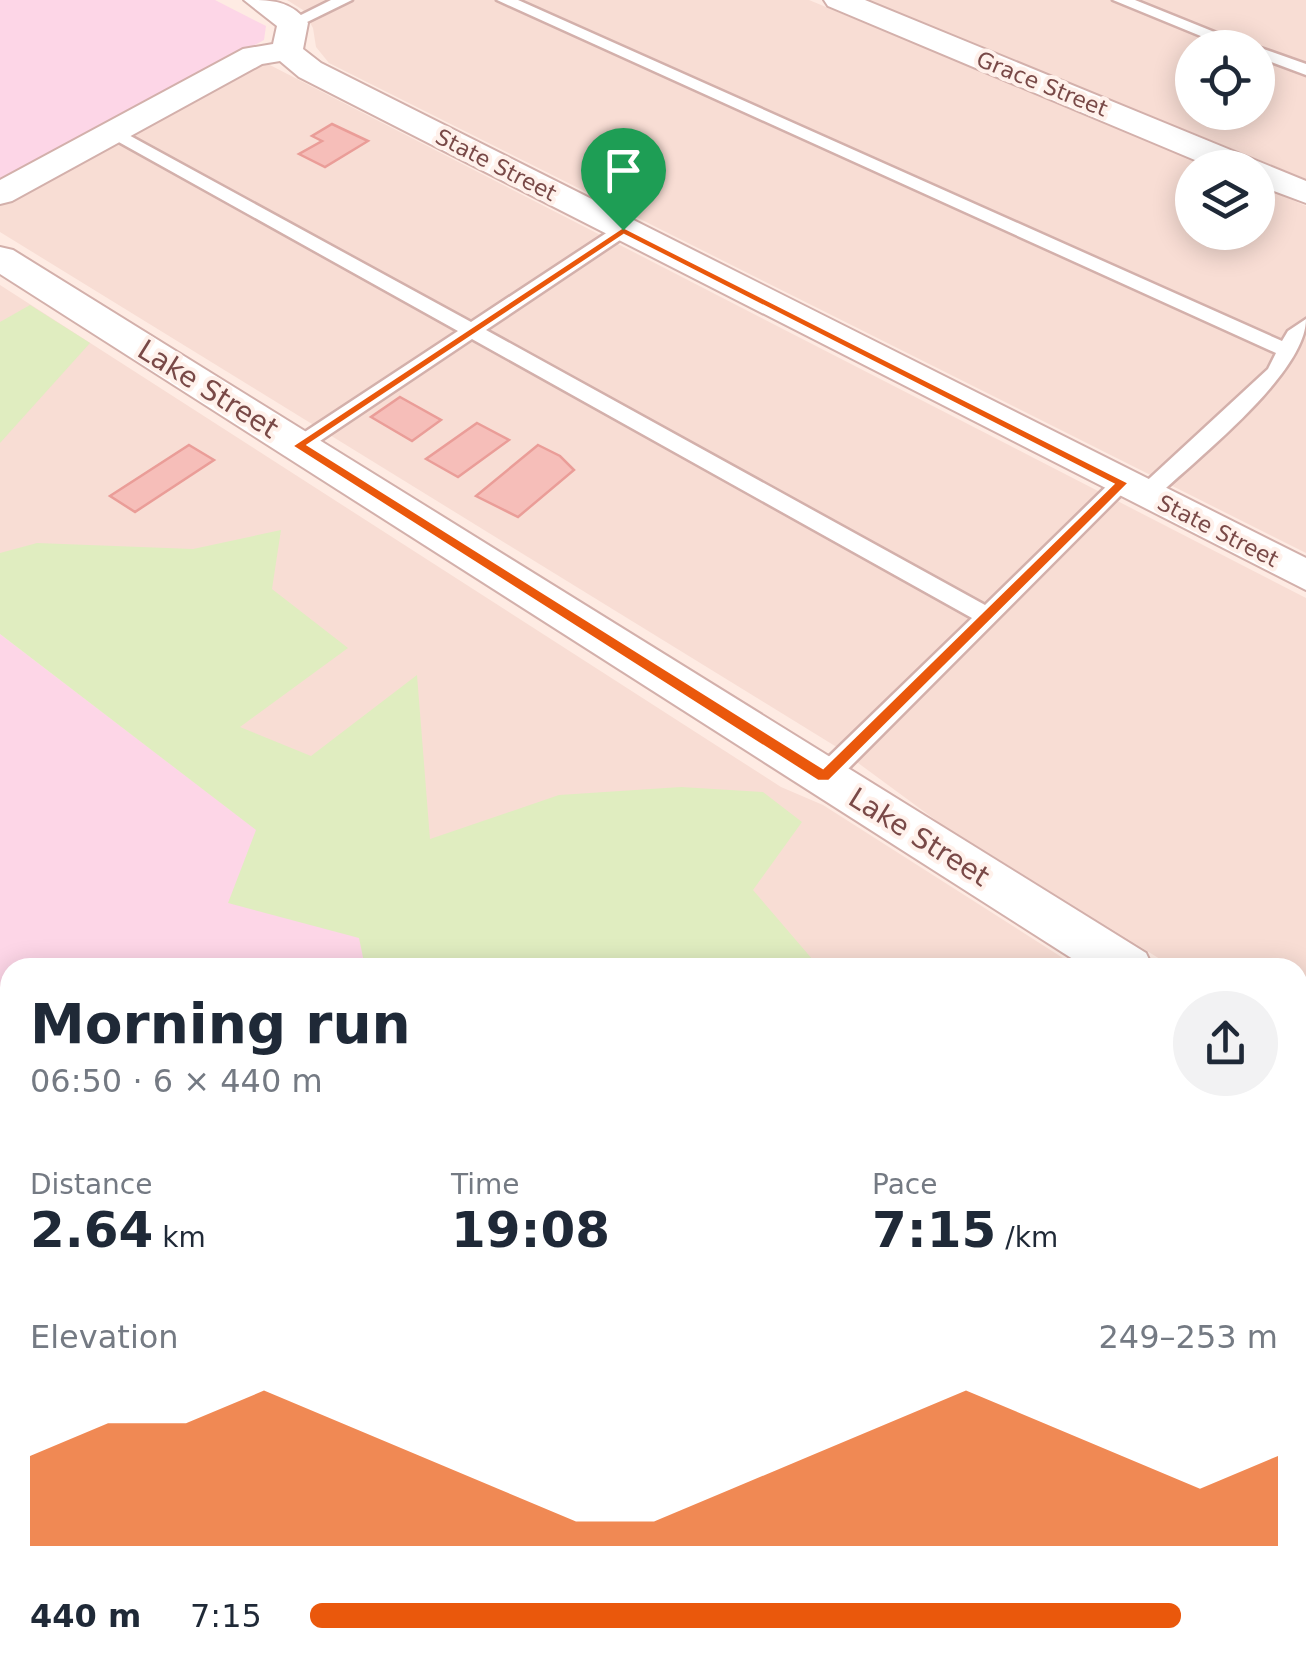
<!DOCTYPE html>
<html lang="en">
<head>
<meta charset="utf-8">
<style>
	:root { --surface:#fff; --page:#f2f2f3; --text:#1f2937; --muted:#747a83; --accent:#ea580c }
	body { margin:0; font-family:"DejaVu Sans",sans-serif; background:var(--page); color:var(--text); height:100vh; display:flex; flex-direction:column; font-size:38px; white-space:nowrap }
	* { box-sizing:border-box; margin:0 }
	p { font-size:32px; color:var(--muted) }
	.icon { flex:none; width:55px; height:55px; fill:none; stroke:currentColor; stroke-width:2; stroke-linecap:round; stroke-linejoin:round }
	.map { position:relative; flex:1; overflow:hidden }
	.panel { position:absolute; left:0px; top:958px; width:1308px; height:718px; display:flex; flex-direction:column; background:var(--surface); border-radius:30px 30px 0 0; box-shadow:0 5px 25px #0003 }
	.panel>* { flex:none }
	.tools { position:absolute; left:1175px; top:30px; display:grid; gap:20px }
	.tools a { display:grid; place-items:center; width:100px; height:100px; border-radius:50%; background:var(--surface); box-shadow:0 5px 25px #0003; font-size:50px }
	.pin { position:absolute; display:grid; place-items:center; width:85px; height:85px; color:#fff; margin:-102px -42px; border-radius:50% 50% 50% 0; rotate:-45deg; box-shadow:0 0 10px #0007 }
	.pin .icon { rotate:45deg }
	.round { display:grid; place-items:center; flex:none; width:105px; height:105px; border-radius:52px; background:var(--page) }
	.summary { display:flex; align-items:center; justify-content:space-between; height:170px; padding:0 30px }
	h1 { font-size:55px; font-weight:800; line-height:75px }
	.stats { display:grid; grid-template-columns:repeat(3,1fr); gap:15px; height:170px; padding:10px 30px }
	.stats div { display:grid; align-content:center }
	.stats b { font-size:50px; font-weight:800 }
	.stats small { font-size:28px; font-weight:400 }
	.stats p { font-size:28px }
	.chart { height:280px; padding:20px 30px }
	.chart p { display:flex; justify-content:space-between }
	.chart svg { width:100%; height:180px; margin-top:10px; fill:var(--accent); opacity:.7 }
	ul { padding:0 30px; list-style:none; font-size:32px }
	li { display:grid; grid-template-columns:160px 120px 1fr; align-items:center; height:75px }
	li i { height:25px; border-radius:12px; background:var(--accent) }
	.map>svg:first-child { display:block }
	.residential { fill:#f8ddd4; fill-rule:evenodd }
	.medical { fill:#fdd6e7 }
	.green { fill:#e0edc0 }
	.lines { fill:none; stroke-linecap:round; stroke-linejoin:round }
	.stream { fill:#9bdcd2; fill-rule:evenodd }
	.building { fill:#f6beb9; stroke:#ea9d98; stroke-width:2.5 }
	.lane-casing { stroke:#d3b0ab; stroke-width:5 }
	.street-casing { stroke:#d3b0ab; stroke-width:4 }
	.lane { fill:#fff; fill-rule:evenodd }
	.street { fill:#fff; fill-rule:evenodd }
	.route { fill:#ea580c; stroke:#fff; stroke-width:2.5; fill-rule:evenodd }
	.labels { text-anchor:middle; dominant-baseline:central; stroke-width:8; stroke-linejoin:round; paint-order:stroke }
	.far-street-label { font-size:22px; fill:#794947; stroke:#fff1eb }
	.street-label { font-size:28px; fill:#794947; stroke:#fff1eb }
</style>
</head>
<body>
<div class="map">
<svg width="1306" height="1673" viewBox="0 0 1306 1673">
	<rect width="100%" height="100%" fill="#feebe3"/>
	<g class="residential">
		<path d="M 287,0 L 809,0 L 1214,167 L 1192,168 L 1192,232 L 1258,232 L 1258,185 L 1306,206 L 1306,553 L 329,63 L 316,47 L 313,28 L 303,10 Z"/>
		<path d="M 867,0 L 1306,0 L 1306,179 ZM 1192,48 L 1258,48 L 1258,112 L 1192,112 Z"/>
		<path d="M 266,63 L 1306,598 L 1306,1050 L 1298,1045 L 1298,968 L 1173,967 L 941,824 L 835,746 L 0,232 L 0,206 L 252,65 Z"/>
		<path d="M 0,285 L 781,787 L 823,805 L 1077,967 L 495,967 L 0,592 Z"/>
	</g>
	<g class="medical">
		<path d="M 0,0 L 215,0 L 266,26 L 264,40 L 0,182 Z"/>
		<path d="M 0,634 L 436,967 L 10,968 L 10,1665 L 1291,1665 L 1286,1673 L 0,1673 Z"/>
	</g>
	<g class="green">
		<path d="M 30,305 L 90,343 L 0,443 L 0,322 Z"/>
		<path d="M 281,530 L 272,589 L 348,648 L 240,727 L 311,756 L 417,675 L 430,839 L 559,795 L 681,787 L 763,792 L 802,822 L 753,890 L 819,967 L 365,967 L 359,938 L 228,903 L 256,830 L 0,634 L 0,553 L 37,543 L 193,549 Z"/>
	</g>
	<g class="lines">
		<path class="stream" d="M 0,1011 L 10,1016 L 10,1028 L 0,1023 Z"/>
	</g>
	<g class="building">
		<path d="M 332,124 L 368,141 L 325,167 L 299,154 L 322,141 L 312,136 Z"/>
		<path d="M 400,397 L 441,420 L 412,441 L 371,417 Z"/>
		<path d="M 477,423 L 509,440 L 458,477 L 426,459 Z"/>
		<path d="M 189,445 L 214,460 L 135,512 L 110,496 Z"/>
		<path d="M 538,445 L 560,456 L 574,470 L 518,517 L 476,496 Z"/>
	</g>
	<g class="lines">
		<defs>
			<g id="lane">
				<path d="M 331,0 L 352,0 L 299,26 L 285,23 Z"/>
				<path d="M 497,0 L 518,0 L 1282,341 L 1288,331 L 1306,319 C 1306,374 1195,460 1154,499 L 1138,499 L 1135,494 L 1138,489 L 1268,369 L 1276,353 Z"/>
				<path d="M 1113,0 L 1135,0 L 1254,48 L 1230,48 Z"/>
				<path d="M 1258,47 L 1306,64 L 1306,75 L 1258,57 Z"/>
				<path d="M 114,127 L 471,322 L 617,226 L 629,226 L 629,234 L 486,330 L 985,605 L 1115,478 L 1129,478 L 1133,483 L 833,784 L 815,784 L 812,777 L 815,770 L 972,618 L 472,339 L 305,451 L 291,451 L 288,446 L 291,441 L 458,331 L 108,136 L 105,132 Z"/>
			</g>
			<g id="street">
				<path d="M 244,0 C 271,0 291,0 308,23 L 303,49 L 321,63 L 1306,558 L 1306,590 L 299,77 L 280,61 L 262,64 L 12,201 L 0,204 L 0,180 L 243,49 L 273,44 L 277,26 Z"/>
				<path d="M 824,0 L 865,0 L 1306,181 L 1306,203 L 1258,185 L 1258,168 L 1214,168 L 828,6 Z"/>
				<path d="M 0,247 L 13,250 L 1146,953 L 1153,968 L 1087,968 L 0,274 Z"/>
				<path d="M 1298,1051 L 1306,1054 L 1306,1102 L 1298,1099 Z"/>
			</g>
		</defs>
		<use href="#lane" class="lane-casing"/>
		<use href="#street" class="street-casing"/>
		<use href="#lane" class="lane"/>
		<use href="#street" class="street"/>
	</g>
	<path class="route" d="M 623,227 L 1129,483 L 829,781 L 818,781 L 292,446 ZM 624,235 L 1113,484 L 823,768 L 308,445 Z"/>
	<g class="labels">
		<g class="far-street-label">
			<text transform="translate(1042 84) rotate(22)">Grace Street</text>
			<text transform="translate(496 165) rotate(27)">State Street</text>
			<text transform="translate(1218 531) rotate(27)">State Street</text>
		</g>
		<g class="street-label">
			<text transform="translate(208 389) rotate(32)">Lake Street</text>
			<text transform="translate(919 837) rotate(32)">Lake Street</text>
		</g>
	</g>
</svg>
<div class="tools">
<a><svg class="icon" aria-label="locate" viewBox="0 0 24 24"><circle cx="12" cy="12" r="6"/><path d="M12 2v4M12 18v4M2 12h4M18 12h4"/></svg></a>
<a><svg class="icon" aria-label="layers" viewBox="0 0 24 24"><path d="M12 4l9 5-9 5-9-5zM3 14l9 5 9-5"/></svg></a>
</div>
<div class="pin" style="left:623px;top:230px;background:#1e9e55"><svg class="icon" aria-label="arrive" viewBox="0 0 24 24"><path d="M6 21V4h12l-3 4 3 4H6"/></svg></div>
<section class="panel">
<div class="summary"><div><h1>Morning run</h1><p>06:50 · 6 × 440 m</p></div><a class="round"><svg class="icon" aria-label="share" viewBox="0 0 24 24"><path d="M12 15V3M7 8l5-5 5 5M5 13v7h14v-7"/></svg></a></div>
<div class="stats">
<div><p>Distance</p><b>2.64<small> km</small></b></div>
<div><p>Time</p><b>19:08</b></div>
<div><p>Pace</p><b>7:15<small> /km</small></b></div>
</div>
<div class="chart"><p><span>Elevation</span>249–253 m</p>
<svg viewBox="0 0 160 44" preserveAspectRatio="none"><path d="M0 44V22L10 14L20 14L30 6L40 14L50 22L60 30L70 38L80 38L90 30L100 22L110 14L120 6L130 14L140 22L150 30L160 22V44z"/></svg>
</div>
<ul>
<li><b>440 m</b>7:15<i style="width:90%"></i></li>
</ul>
</section>
</div>
</body>
</html>
